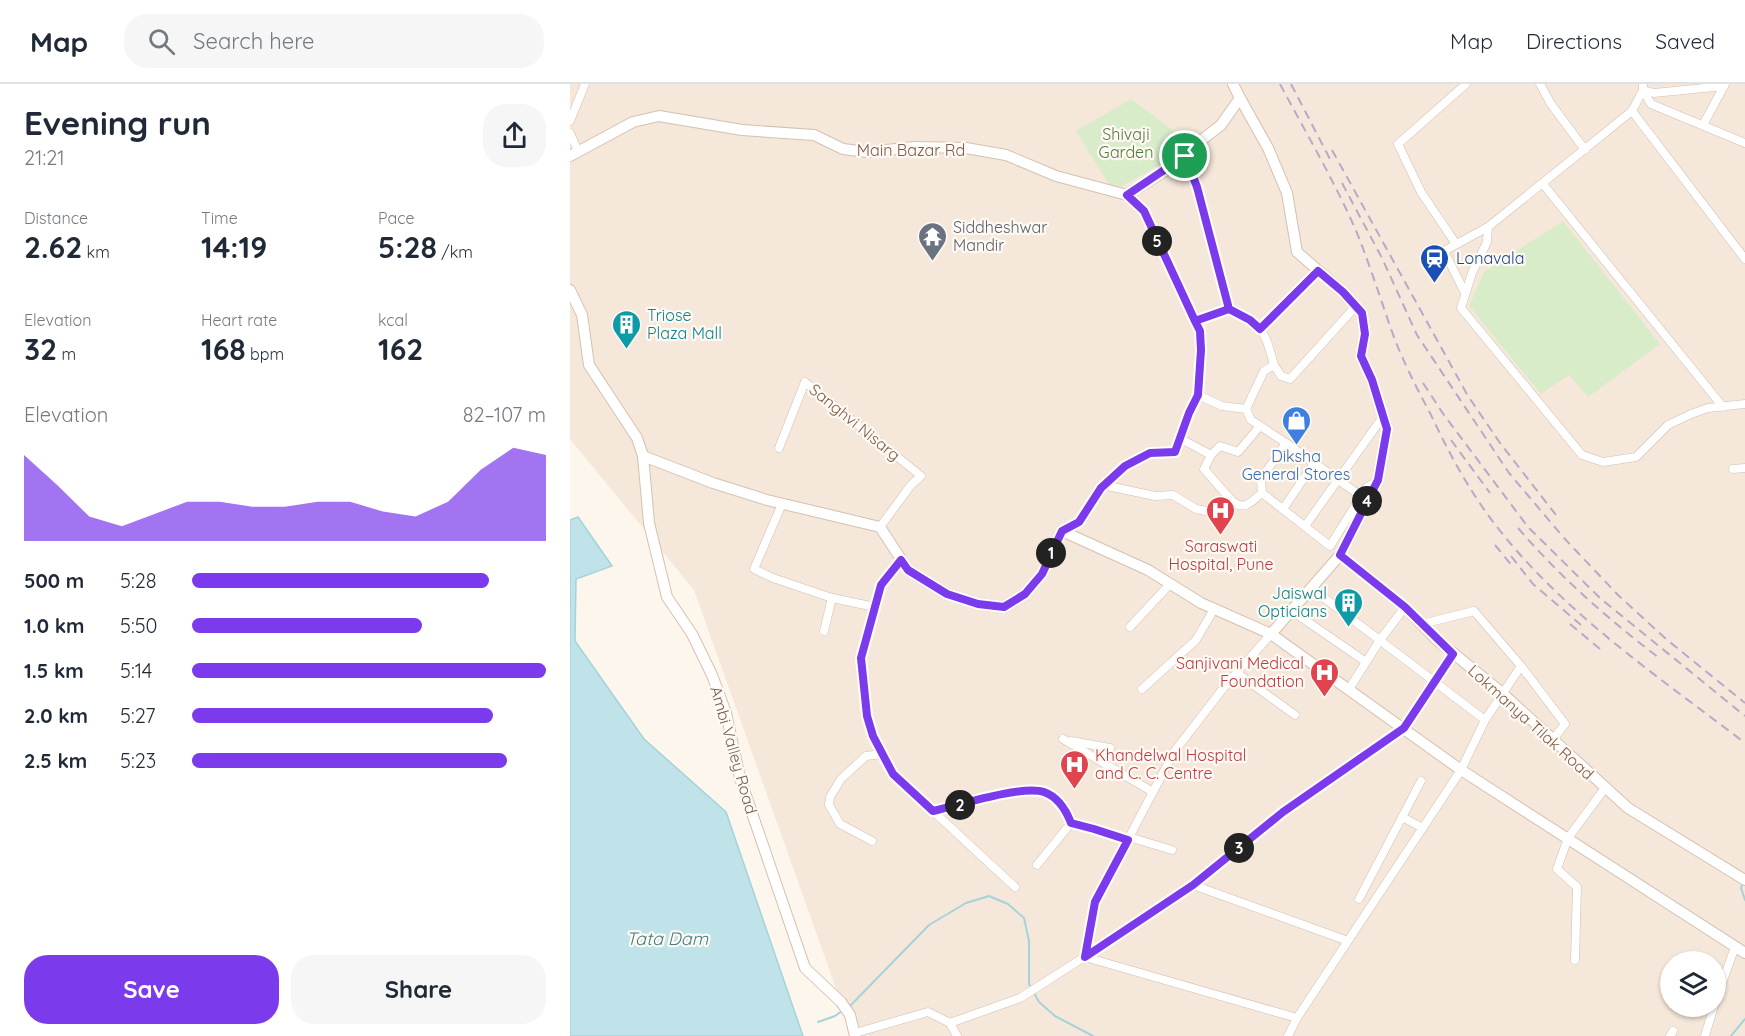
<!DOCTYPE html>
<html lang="en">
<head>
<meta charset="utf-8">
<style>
	:root { --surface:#fff; --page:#f6f6f7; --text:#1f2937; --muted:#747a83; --line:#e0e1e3; --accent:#7c3aed }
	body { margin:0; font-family:Quicksand,sans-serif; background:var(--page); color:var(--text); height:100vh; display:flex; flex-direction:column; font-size:22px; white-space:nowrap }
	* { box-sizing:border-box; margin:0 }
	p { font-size:20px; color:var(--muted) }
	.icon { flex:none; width:33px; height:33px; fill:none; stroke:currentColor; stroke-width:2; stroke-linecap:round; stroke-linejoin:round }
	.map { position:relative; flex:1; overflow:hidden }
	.details { display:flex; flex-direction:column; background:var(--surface); width:570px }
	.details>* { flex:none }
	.fabs { position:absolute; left:1090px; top:867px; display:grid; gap:12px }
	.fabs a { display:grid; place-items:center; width:66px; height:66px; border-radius:50%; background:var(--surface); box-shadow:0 2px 4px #0004; font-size:30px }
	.pin { position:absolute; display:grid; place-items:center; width:51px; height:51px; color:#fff; margin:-26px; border:3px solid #fff; border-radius:50%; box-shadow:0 2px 6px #0007 }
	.km { position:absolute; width:30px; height:30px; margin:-15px; border-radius:50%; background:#222; color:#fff; font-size:16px; line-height:30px; text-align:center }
	.round { display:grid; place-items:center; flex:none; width:63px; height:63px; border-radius:24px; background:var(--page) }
	.summary { display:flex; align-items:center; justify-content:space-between; height:102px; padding:0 24px }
	h1 { font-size:33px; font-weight:700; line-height:45px }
	.metrics { display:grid; grid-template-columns:repeat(3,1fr); gap:9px; height:102px; padding:6px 24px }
	.metrics div { display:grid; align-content:center }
	.metrics b { font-size:30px; font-weight:700 }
	.metrics small { font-size:16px; font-weight:400 }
	.metrics p { font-size:16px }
	.chart { height:168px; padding:12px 24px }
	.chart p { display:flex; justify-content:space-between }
	.chart svg { width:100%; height:108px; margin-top:6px; fill:var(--accent); opacity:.7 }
	.action { display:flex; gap:12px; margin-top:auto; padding:12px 24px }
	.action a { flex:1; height:69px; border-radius:24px; background:var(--accent); color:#fff; font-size:24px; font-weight:700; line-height:69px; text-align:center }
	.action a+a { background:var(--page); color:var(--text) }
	ul { padding:0 24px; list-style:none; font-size:20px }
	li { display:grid; grid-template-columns:96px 72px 1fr; align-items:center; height:45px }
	li i { height:15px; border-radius:8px; background:var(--accent) }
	header { display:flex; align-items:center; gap:36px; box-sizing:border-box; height:84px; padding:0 30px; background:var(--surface); border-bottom:2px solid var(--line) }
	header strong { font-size:28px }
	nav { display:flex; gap:33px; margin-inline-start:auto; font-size:21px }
	.search { width:420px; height:54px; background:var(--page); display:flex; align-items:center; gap:15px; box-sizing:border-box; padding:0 21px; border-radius:24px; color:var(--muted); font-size:22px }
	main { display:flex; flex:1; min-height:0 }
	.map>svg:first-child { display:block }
	.residential { fill:#f5e8da; fill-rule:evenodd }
	.green { fill:#d8ecc9 }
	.water { fill:#bfe3e8; stroke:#a5d3da; stroke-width:1.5 }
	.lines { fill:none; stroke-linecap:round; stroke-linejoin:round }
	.stream { stroke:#a5d3da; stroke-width:2 }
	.street-casing { stroke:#d1beb0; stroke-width:9 }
	.secondary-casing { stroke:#d6c0b0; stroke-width:12 }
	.street { stroke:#fff; stroke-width:8 }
	.secondary { stroke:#fff; stroke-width:10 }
	.rail { stroke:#b9a8c9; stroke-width:2; stroke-dasharray:9 6; stroke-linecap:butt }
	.route-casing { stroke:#fff; stroke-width:12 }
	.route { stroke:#7c3aed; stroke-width:8 }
	.labels { text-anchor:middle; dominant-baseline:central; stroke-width:4.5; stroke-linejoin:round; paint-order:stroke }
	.park-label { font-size:16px; fill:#537a41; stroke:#fffaf3 }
	.street-label { font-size:16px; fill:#7a5c4d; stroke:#fffaf3 }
	.worship-label { font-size:16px; fill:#5b616d; stroke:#fffaf3; text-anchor:start }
	.transit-label { font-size:16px; fill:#164399; stroke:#fffaf3; text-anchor:start }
	.culture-label { font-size:16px; fill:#0d838f; stroke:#fffaf3; text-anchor:start }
	.shop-label { font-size:16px; fill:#366cbe; stroke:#fffaf3 }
	.health-label { font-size:16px; fill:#be3a42; stroke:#fffaf3 }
	.water-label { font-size:18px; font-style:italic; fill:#437c86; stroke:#fffaf3 }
</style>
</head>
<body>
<header>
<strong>Map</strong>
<div class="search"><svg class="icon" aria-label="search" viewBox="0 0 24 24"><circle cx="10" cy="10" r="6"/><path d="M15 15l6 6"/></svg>Search here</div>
<nav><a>Map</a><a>Directions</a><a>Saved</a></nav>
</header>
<main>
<section class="details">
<div class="summary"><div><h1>Evening run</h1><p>21:21</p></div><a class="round"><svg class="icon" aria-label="share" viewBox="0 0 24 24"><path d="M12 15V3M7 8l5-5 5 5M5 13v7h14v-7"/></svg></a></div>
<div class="metrics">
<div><p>Distance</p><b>2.62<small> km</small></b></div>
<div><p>Time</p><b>14:19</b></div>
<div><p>Pace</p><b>5:28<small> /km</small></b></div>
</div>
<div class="metrics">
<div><p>Elevation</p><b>32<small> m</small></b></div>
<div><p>Heart rate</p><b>168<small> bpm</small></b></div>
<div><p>kcal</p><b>162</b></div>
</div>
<div class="chart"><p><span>Elevation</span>82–107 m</p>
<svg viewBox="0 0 160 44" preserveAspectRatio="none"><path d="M0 44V9L10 21L20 34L30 38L40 33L50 28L60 28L70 30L80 30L90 28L100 28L110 32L120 34L130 28L140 15L150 6L160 9V44z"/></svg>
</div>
<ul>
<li><b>500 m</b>5:28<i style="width:84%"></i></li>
<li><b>1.0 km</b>5:50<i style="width:65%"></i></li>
<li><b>1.5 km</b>5:14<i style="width:100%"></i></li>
<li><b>2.0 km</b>5:27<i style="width:85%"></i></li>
<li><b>2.5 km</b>5:23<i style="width:89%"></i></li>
</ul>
<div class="action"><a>Save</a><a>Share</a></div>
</section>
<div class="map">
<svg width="1175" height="952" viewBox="0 0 1175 952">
	<rect width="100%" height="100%" fill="#fdf6ec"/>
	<path class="residential" d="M 0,0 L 1175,0 L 1175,952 L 283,952 L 124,506 L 0,355 ZM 1101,878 L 1146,878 L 1146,922 L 1101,922 Z"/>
	<g class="green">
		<path d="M 561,15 L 624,62 L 543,107 L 506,47 Z"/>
		<path d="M 993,137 L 1090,260 L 1018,313 L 999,291 L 971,310 L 899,222 L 914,188 Z"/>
	</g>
	<path class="water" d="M 8,433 L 42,482 L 6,495 L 5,557 L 74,655 L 156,728 L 233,952 L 0,952 L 0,436 Z"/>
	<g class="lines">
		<g class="stream">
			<path d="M 1173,798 L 1171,804 L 1175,816"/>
			<path d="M 280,922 L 359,841 L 396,819 L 419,812 L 438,820 L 454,834 L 459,857 L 459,900 L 469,918 L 485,932 L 523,952"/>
			<path d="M 248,938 L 265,932 L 272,927"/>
			<path d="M 1161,952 L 1175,935"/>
		</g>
		<defs>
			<g id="street">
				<path d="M 970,0 L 981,20 L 1015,66"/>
				<path d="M 1073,0 L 1073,6 L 1062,27 L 918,143 L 917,158 L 902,189 L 891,224 L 1012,371 L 1033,378 L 1066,373 L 1098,341 L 1121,330 L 1138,324 L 1175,320"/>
				<path d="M 1073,6 L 1081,20 L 1175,59"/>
				<path d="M 1073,6 L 1084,9 L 1154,2"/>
				<path d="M 1062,27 L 1175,175"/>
				<path d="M 0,37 L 15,0"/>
				<path d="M 1133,41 L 1155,0"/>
				<path d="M 0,49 L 8,67"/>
				<path d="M 615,72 L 627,103 L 659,225"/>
				<path d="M 973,100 L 1153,323"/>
				<path d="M 886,160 L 851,108 L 828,60 L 896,0"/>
				<path d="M 895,209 L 874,167 L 918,143"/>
				<path d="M 625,237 L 659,225 C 693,243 694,244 704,281 L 694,287 L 676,325 L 652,322 L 628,311"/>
				<path d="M 691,245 L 749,187"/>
				<path d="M 704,281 L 711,292 L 720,295 L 786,222"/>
				<path d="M 676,325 L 681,336 L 716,359"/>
				<path d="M 611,355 L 641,371 L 634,385 L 663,418"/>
				<path d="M 209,364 L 235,298 L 351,392 L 341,401 L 310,443"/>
				<path d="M 641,371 L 650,362 L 668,368 L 690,342"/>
				<path d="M 1163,385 L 1175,384"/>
				<path d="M 533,401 L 585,412 L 603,411 L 626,425 L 636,427 L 647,426 L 663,418 C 675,427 682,417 692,409 L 760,462 L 797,403 L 808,396"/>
				<path d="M 692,409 L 691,395 L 716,359 L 791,412"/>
				<path d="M 212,420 L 184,485 L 203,494 L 262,514 L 305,523"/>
				<path d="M 713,425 L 744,379"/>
				<path d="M 735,442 L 812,334"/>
				<path d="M 492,447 L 509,438 L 531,404 L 555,382 L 580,369 L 605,368 L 619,329 L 628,311 L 631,265 L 630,247 L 585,154 L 574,127 L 557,111"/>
				<path d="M 331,476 L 311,501 L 291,574 L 297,631 L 303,652 L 323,690 L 445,803"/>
				<path d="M 741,504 L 915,636"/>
				<path d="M 722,527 L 796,578"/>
				<path d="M 852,540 L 904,527 L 951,582 L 995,640 L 983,655"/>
				<path d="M 560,543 L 600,500"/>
				<path d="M 254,547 L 262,514"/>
				<path d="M 701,550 L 655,602 L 604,668 L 525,818 L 515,873 L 727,934 L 891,686 L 915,636 L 951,582"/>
				<path d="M 667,589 L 725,631"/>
				<path d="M 572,605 L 626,556 L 644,525"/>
				<path d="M 779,605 L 810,556 L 835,523"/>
				<path d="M 493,655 L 583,708"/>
				<path d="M 501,657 L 540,664 L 535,680"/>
				<path d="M 363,727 C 389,721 452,701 474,709 C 488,714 496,726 501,739 L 524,745 L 558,757"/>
				<path d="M 832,733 L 853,744"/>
				<path d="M 559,753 L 602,766"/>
				<path d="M 302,757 L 270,740 L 259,721 L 260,713 L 271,695 L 296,672 L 312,670"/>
				<path d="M 467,781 L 501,739"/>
				<path d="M 623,801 L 778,857"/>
				<path d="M 789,815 L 851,697"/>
				<path d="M 1005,876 L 1007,803 L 987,785 L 998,754 L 1035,704"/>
				<path d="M 1146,916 L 1165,863"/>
				<path d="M 380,939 L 387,952"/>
				<path d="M 285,949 L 358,928 L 380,939 L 450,914 L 469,902 L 594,822 L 623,801 L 713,727 L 834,644 L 883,570"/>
				<path d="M 718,952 L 727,934"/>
				<path d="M 1100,952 L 1103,947"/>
				<path d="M 1135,952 L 1144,922"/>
			</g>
			<g id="secondary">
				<path d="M 670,14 L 698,64 L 717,109 L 727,168 L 773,208 L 792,229 L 795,250 L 791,272 L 802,296 L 817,345 L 808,396 L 770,471 L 701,550"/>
				<path d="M 0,72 L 63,38 L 89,32 L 172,46 L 244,51 L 273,65 L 297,68 L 345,63 L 396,64 L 436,71 L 486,92 L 557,111 L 603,82 L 624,62 L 651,41 L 670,14 L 663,0"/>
				<path d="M 0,206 L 12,231 L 19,281 L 67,354 L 73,372 L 79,439 L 97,513 L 122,550 L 142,591 L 156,629 L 170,694 L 235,884 L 271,918 L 280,931 L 285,952"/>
				<path d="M 73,372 L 143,399 L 197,416 L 310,443 L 338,486 L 377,510 L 408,520 L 434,523 L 455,510 L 472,490 L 492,447 L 578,486 L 631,519 L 701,550 L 891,686 L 1175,869"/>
				<path d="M 770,471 L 835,523 L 867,556 L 932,609 L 1058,724 L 1175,796"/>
			</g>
		</defs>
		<use href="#street" class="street-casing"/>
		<use href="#secondary" class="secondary-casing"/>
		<use href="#street" class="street"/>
		<use href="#secondary" class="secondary"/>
		<g class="rail">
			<path d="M 710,0 C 736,49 765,98 787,149 C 801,184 812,220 825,256 C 835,281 847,305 860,329 C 877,365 895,399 918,431 C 985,523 1086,591 1175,659"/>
			<path d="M 721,0 L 761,77"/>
			<path d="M 762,66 L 898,312 L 930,359 L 986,431"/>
			<path d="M 772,99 L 812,174 L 847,251 L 939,389 L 994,454 L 1048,511 L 1096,555 L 1175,619"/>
			<path d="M 853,299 L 874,331 L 958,443 L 1031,515 L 1175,632"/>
			<path d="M 881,356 L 920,409"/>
			<path d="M 948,444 C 990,493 1037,534 1089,574"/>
			<path d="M 925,461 L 943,483"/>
			<path d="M 941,472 L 963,500 L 1011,541"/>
			<path d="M 1000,540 L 1030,565"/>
		</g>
	</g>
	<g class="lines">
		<defs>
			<path id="route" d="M 615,72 L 627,103 L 659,225 L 625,237 L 630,247 L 631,266 L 628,311 L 619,329 L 605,368 L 580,369 L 555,382 L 531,404 L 509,438 L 492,447 L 472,490 L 455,510 L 434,523 L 408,520 L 377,510 L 338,486 L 331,476 L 311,501 L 291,574 L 297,632 L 303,652 L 323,690 L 363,727 C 389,721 452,701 474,708 C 488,713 496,726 501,739 L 524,745 L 558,756 L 525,818 L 515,873 L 623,801 L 713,728 L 834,644 L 883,570 L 835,523 L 770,471 L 808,396 L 817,345 L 802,296 L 791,272 L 795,250 L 792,229 L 773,208 L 748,187 L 690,245 L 680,236 L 659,225 L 625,237 L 574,127 L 557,111 L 615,72"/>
		</defs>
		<use href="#route" class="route-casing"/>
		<use href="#route" class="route"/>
	</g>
	<defs>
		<symbol id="temple-pin" viewBox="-11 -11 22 30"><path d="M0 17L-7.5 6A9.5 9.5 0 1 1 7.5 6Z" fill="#6b7280" stroke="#fffaf3"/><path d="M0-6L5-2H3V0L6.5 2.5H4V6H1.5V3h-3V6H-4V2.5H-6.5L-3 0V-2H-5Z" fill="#fff"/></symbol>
		<symbol id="station-pin" viewBox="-11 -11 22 30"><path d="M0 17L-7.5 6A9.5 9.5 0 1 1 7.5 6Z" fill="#1a4fb4" stroke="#fffaf3"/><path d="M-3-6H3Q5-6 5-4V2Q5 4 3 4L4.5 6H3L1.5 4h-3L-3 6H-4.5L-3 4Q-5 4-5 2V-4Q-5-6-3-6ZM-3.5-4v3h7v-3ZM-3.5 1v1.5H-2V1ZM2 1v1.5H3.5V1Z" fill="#fff"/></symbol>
		<symbol id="building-pin" viewBox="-11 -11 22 30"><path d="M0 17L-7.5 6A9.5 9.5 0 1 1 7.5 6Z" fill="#0f9aa8" stroke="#fffaf3"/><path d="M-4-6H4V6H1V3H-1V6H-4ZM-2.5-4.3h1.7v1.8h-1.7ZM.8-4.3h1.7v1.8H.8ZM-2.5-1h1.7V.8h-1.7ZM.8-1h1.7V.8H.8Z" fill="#fff"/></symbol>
		<symbol id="shop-pin" viewBox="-11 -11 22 30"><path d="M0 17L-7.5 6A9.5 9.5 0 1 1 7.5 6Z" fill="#3f7fe0" stroke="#fffaf3"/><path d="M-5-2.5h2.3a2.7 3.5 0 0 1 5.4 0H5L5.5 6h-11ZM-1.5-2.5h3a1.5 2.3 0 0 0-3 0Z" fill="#fff"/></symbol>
		<symbol id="hospital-pin" viewBox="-11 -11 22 30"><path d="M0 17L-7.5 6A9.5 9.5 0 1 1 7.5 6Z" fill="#e0444e" stroke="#fffaf3"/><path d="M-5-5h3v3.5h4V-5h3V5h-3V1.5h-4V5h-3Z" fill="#fff"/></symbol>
	</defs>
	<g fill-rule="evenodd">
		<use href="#temple-pin" x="346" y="136" width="33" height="45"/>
		<use href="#station-pin" x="848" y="158" width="33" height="45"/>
		<use href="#building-pin" x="40" y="224" width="33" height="45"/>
		<use href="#shop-pin" x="710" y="320" width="33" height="45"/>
		<use href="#hospital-pin" x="634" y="410" width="33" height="45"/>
		<use href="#building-pin" x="762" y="502" width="33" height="45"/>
		<use href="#hospital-pin" x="738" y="572" width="33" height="45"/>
		<use href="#hospital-pin" x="488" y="664" width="33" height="45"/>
	</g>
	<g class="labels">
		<g class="park-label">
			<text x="556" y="50">Shivaji<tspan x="556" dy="18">Garden</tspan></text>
		</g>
		<g class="street-label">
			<text x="341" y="66">Main Bazar Rd</text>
			<text transform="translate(285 338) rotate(39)">Sanghvi Nisarg</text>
			<text transform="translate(961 638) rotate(42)">Lokmanya Tilak Road</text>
			<text transform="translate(164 666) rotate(74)">Ambi Valley Road</text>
		</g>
		<g class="worship-label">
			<text x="383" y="143">Siddheshwar<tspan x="383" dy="18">Mandir</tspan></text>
		</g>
		<g class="transit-label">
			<text x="886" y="174">Lonavala</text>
		</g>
		<g class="culture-label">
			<text x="77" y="231">Triose<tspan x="77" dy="18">Plaza Mall</tspan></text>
			<text x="757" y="509" text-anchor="end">Jaiswal<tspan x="757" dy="18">Opticians</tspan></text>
		</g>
		<g class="shop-label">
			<text x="726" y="372">Diksha<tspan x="726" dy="18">General Stores</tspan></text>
		</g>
		<g class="health-label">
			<text x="651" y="462">Saraswati<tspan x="651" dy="18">Hospital, Pune</tspan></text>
			<text x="734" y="579" text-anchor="end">Sanjivani Medical<tspan x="734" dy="18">Foundation</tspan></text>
			<text x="525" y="671" text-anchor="start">Khandelwal Hospital<tspan x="525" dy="18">and C. C. Centre</tspan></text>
		</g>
		<g class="water-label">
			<text x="97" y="854">Tata Dam</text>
		</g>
	</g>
</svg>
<div class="fabs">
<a><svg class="icon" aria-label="layers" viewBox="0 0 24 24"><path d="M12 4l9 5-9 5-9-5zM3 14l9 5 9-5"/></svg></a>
</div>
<div class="pin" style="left:615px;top:72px;background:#1e9e55"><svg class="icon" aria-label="arrive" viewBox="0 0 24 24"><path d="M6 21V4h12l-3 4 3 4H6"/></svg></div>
<b class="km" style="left:481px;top:469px">1</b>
<b class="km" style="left:390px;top:721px">2</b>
<b class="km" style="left:669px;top:764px">3</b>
<b class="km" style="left:797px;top:417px">4</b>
<b class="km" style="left:587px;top:157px">5</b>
</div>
</main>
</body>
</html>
